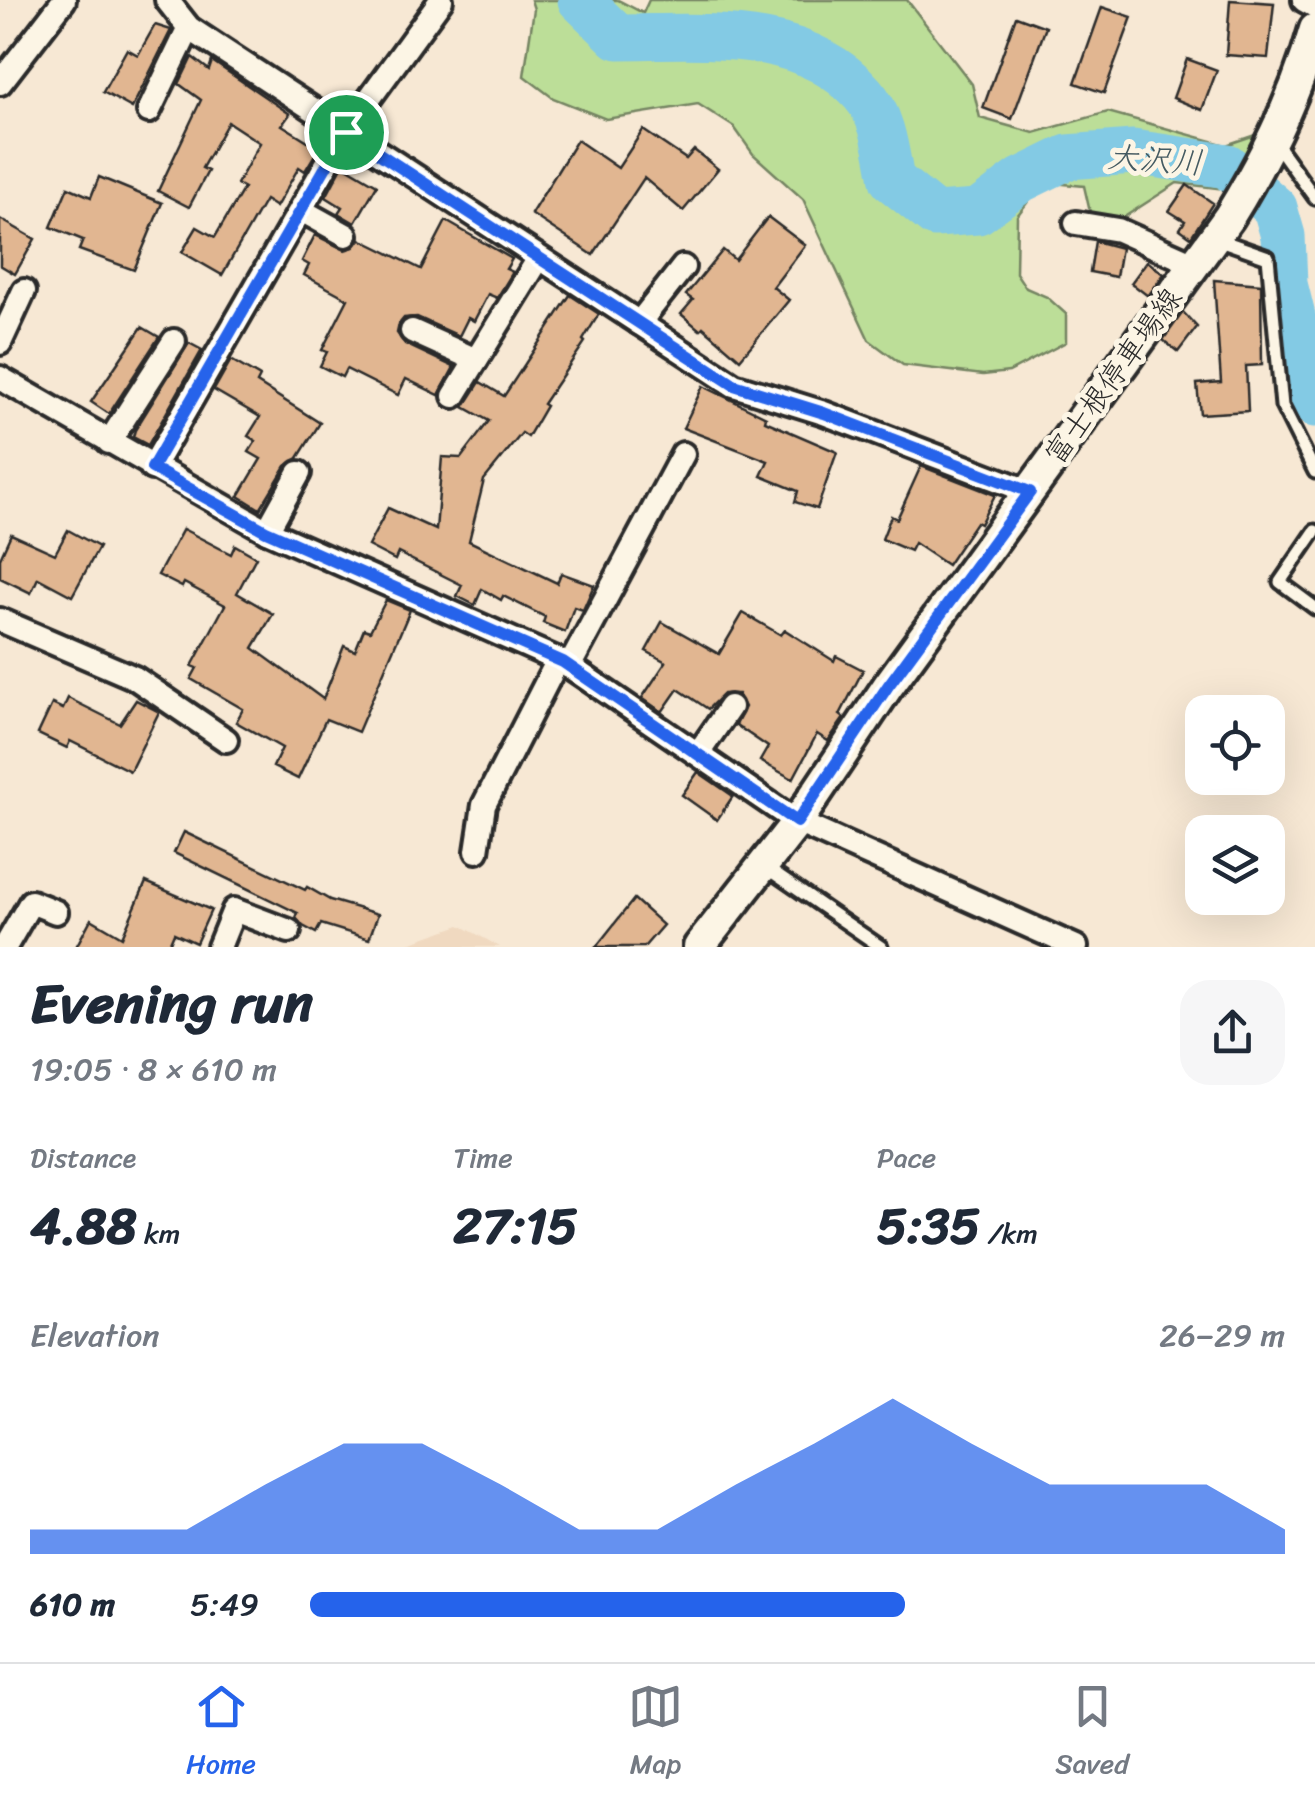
<!DOCTYPE html>
<html lang="en">
<head>
<meta charset="utf-8">
<style>
	:root { --surface:#fff; --page:#f6f6f7; --text:#1f2937; --muted:#747a83; --line:#e0e1e3; --accent:#2563eb }
	body { margin:0; font-family:Sriracha,"Klee One",sans-serif; background:var(--page); color:var(--text); height:100vh; display:flex; flex-direction:column; font-size:38px; white-space:nowrap }
	* { box-sizing:border-box; margin:0 }
	p { font-size:32px; color:var(--muted) }
	.icon { flex:none; width:55px; height:55px; fill:none; stroke:currentColor; stroke-width:2; stroke-linecap:round; stroke-linejoin:round }
	.map { position:relative; height:947px; overflow:hidden }
	.side { display:flex; flex-direction:column; background:var(--surface); flex:1 }
	.side>* { flex:none }
	.buttons { position:absolute; left:1185px; top:695px; display:grid; gap:20px }
	.buttons a { display:grid; place-items:center; width:100px; height:100px; border-radius:20px; background:var(--surface); box-shadow:0 10px 40px #0002; font-size:50px }
	.pin { position:absolute; display:grid; place-items:center; width:85px; height:85px; color:#fff; margin:-42px; border:5px solid #fff; border-radius:50%; box-shadow:0 2px 10px #0007 }
	.round { display:grid; place-items:center; flex:none; width:105px; height:105px; border-radius:30px; background:var(--page) }
	.head { display:flex; align-items:center; justify-content:space-between; height:170px; padding:0 30px }
	h1 { font-size:55px; font-weight:700; line-height:75px }
	.stats { display:grid; grid-template-columns:repeat(3,1fr); gap:15px; height:170px; padding:10px 30px }
	.stats div { display:grid; align-content:center }
	.stats b { font-size:50px; font-weight:700 }
	.stats small { font-size:28px; font-weight:400 }
	.stats p { font-size:28px }
	.chart { height:280px; padding:20px 30px }
	.chart p { display:flex; justify-content:space-between }
	.chart svg { width:100%; height:180px; margin-top:10px; fill:var(--accent); opacity:.7 }
	ul { padding:0 30px; list-style:none; font-size:32px }
	li { display:grid; grid-template-columns:160px 120px 1fr; align-items:center; height:75px }
	li i { height:25px; border-radius:12px; background:var(--accent) }
	.menu { display:flex; justify-content:space-around; align-items:center; height:140px; border-top:2px solid var(--line); background:var(--surface); font-size:28px; color:var(--muted) }
	.menu a { display:grid; justify-items:center; gap:5px }
	.menu .on { color:var(--accent) }
	.map>svg:first-child { display:block }
	.built { fill:#f0d9c0 }
	.green { fill:#bcde98; stroke:#748462; stroke-width:2.5 }
	.lines { fill:none; stroke-linecap:round; stroke-linejoin:round }
	.river { stroke:#83cae4; stroke-width:45 }
	.building { fill:#e1b691; stroke:#2b2b2b; stroke-width:2.5 }
	.lane-casing { stroke:#2b2b2b; stroke-width:19 }
	.street-casing { stroke:#2b2b2b; stroke-width:30 }
	.secondary-casing { stroke:#2b2b2b; stroke-width:38 }
	.lane { stroke:#fcf5e5; stroke-width:11 }
	.street { stroke:#fcf5e5; stroke-width:22 }
	.secondary { stroke:#fcf5e5; stroke-width:30 }
	.route-casing { stroke:#fff; stroke-width:20 }
	.route { stroke:#2563eb; stroke-width:12 }
	.labels { text-anchor:middle; dominant-baseline:central; stroke-width:10; stroke-linejoin:round; paint-order:stroke }
	.street-label { font-size:30px; fill:#2b2b2b; stroke:#fcf5e5 }
	.water-label { font-size:32px; font-style:italic; fill:#455b62; stroke:#fcf5e5 }
</style>
</head>
<body>
<div class="map">
<svg width="1315" height="947" viewBox="0 0 1315 947">
	<rect width="100%" height="100%" fill="#f7e8d4"/>
	<filter id="ink" filterUnits="userSpaceOnUse"><feTurbulence type="fractalNoise" baseFrequency=".01" numOctaves="2"/><feDisplacementMap in="SourceGraphic" scale="20" xChannelSelector="R" yChannelSelector="G"/><feConvolveMatrix kernelMatrix="1 2 1 2 8 2 1 2 1" color-interpolation-filters="sRGB"/></filter>
	<g filter="url(#ink)">
		<path class="built" d="M 460,925 L 500,947 L 405,947 L 409,943 Z"/>
		<path class="green" d="M 531,0 L 618,0 L 643,13 L 649,0 L 907,0 L 972,84 L 980,118 L 1034,133 L 1108,112 L 1226,145 L 1255,135 L 1264,147 L 1248,192 L 1177,183 L 1118,221 L 1093,225 L 1084,186 L 1043,182 L 1017,216 L 1016,273 L 1026,288 L 1047,297 L 1066,314 L 1066,342 L 1009,372 L 983,375 L 903,365 L 869,340 L 803,199 L 753,154 L 734,127 L 698,104 L 606,119 L 553,98 L 524,76 L 534,9 Z"/>
		<g class="lines">
			<path class="river" d="M 580,0 L 618,37 C 700,37 803,25 863,94 C 883,116 887,152 892,180 L 935,215 L 978,212 L 1021,180 L 1068,157 L 1133,152 L 1227,166 L 1275,208 L 1283,236 L 1285,284 L 1315,405"/>
		</g>
		<g class="building">
			<path d="M 1230,0 L 1274,3 L 1268,58 L 1226,55 Z"/>
			<path d="M 1102,7 L 1132,17 L 1104,93 L 1075,83 Z"/>
			<path d="M 1016,16 L 1046,27 L 1012,119 L 983,108 Z"/>
			<path d="M 155,25 L 171,30 L 132,108 L 103,92 L 127,49 L 138,55 Z"/>
			<path d="M 192,57 L 209,70 L 212,61 L 290,114 L 282,125 L 319,148 L 305,171 L 299,167 L 276,207 L 265,200 L 222,275 L 182,252 L 197,227 L 215,237 L 244,188 L 237,184 L 260,143 L 228,122 L 202,168 L 208,171 L 189,207 L 158,191 L 201,100 L 179,84 Z"/>
			<path d="M 1187,59 L 1217,70 L 1202,110 L 1173,98 Z"/>
			<path d="M 643,130 L 686,159 L 694,150 L 718,169 L 683,211 L 644,178 L 593,255 L 531,214 L 577,140 L 618,168 Z"/>
			<path d="M 343,165 L 377,185 L 355,223 L 338,213 L 342,207 L 326,197 Z"/>
			<path d="M 99,177 L 162,203 L 134,270 L 79,250 L 83,240 L 51,227 L 68,187 L 91,197 Z"/>
			<path d="M 1187,185 L 1213,203 L 1191,237 L 1180,229 L 1185,221 L 1169,211 Z"/>
			<path d="M 768,217 L 805,245 L 773,287 L 789,300 L 740,359 L 703,327 L 700,330 L 681,314 L 693,300 L 686,295 L 723,250 L 735,260 Z"/>
			<path d="M 0,219 L 35,239 L 15,274 L 0,265 Z"/>
			<path d="M 446,221 L 512,259 L 506,269 L 513,272 L 497,298 L 488,294 L 474,321 L 468,318 L 459,336 L 417,317 L 404,318 L 399,324 L 397,333 L 405,344 L 454,367 L 439,395 L 406,379 L 398,395 L 346,369 L 342,377 L 320,366 L 327,352 L 322,350 L 348,299 L 304,275 L 309,265 L 302,261 L 315,235 L 345,250 L 354,247 L 360,239 L 421,269 Z"/>
			<path d="M 1095,241 L 1121,248 L 1116,277 L 1090,272 Z"/>
			<path d="M 1147,261 L 1164,274 L 1148,296 L 1131,283 Z"/>
			<path d="M 1214,280 L 1261,284 L 1262,365 L 1246,366 L 1248,411 L 1200,414 L 1197,384 L 1221,382 Z"/>
			<path d="M 570,295 L 599,314 L 583,340 L 585,342 L 543,404 L 546,406 L 528,437 L 522,433 L 484,480 L 469,541 L 557,583 L 561,573 L 594,585 L 583,610 L 574,607 L 565,632 L 543,623 L 545,617 L 503,596 L 501,600 L 482,589 L 475,605 L 457,596 L 462,585 L 398,553 L 395,560 L 368,546 L 388,508 L 436,530 L 442,457 L 461,458 L 489,421 L 464,407 L 480,382 L 504,396 Z"/>
			<path d="M 1183,312 L 1197,327 L 1178,352 L 1163,340 Z"/>
			<path d="M 142,327 L 159,337 L 109,414 L 91,402 Z"/>
			<path d="M 189,343 L 202,350 L 148,445 L 133,437 L 135,430 Z"/>
			<path d="M 231,360 L 260,377 L 257,383 L 320,423 L 298,458 L 286,466 L 260,509 L 239,496 L 261,459 L 249,452 L 256,441 L 248,436 L 260,417 L 214,390 Z"/>
			<path d="M 703,386 L 766,417 L 765,421 L 837,452 L 817,509 L 795,502 L 798,491 L 761,476 L 768,461 L 683,428 Z"/>
			<path d="M 921,466 L 995,495 L 980,524 L 976,522 L 947,565 L 914,543 L 910,551 L 882,539 L 891,516 L 897,519 Z"/>
			<path d="M 183,529 L 231,554 L 235,545 L 256,557 L 237,593 L 273,614 L 253,648 L 323,699 L 344,646 L 355,651 L 364,629 L 370,631 L 386,600 L 410,610 L 358,732 L 326,719 L 298,779 L 273,767 L 282,748 L 236,722 L 243,709 L 191,679 L 197,668 L 192,666 L 225,605 L 184,583 L 182,587 L 158,575 Z"/>
			<path d="M 68,530 L 99,547 L 72,596 L 38,578 L 31,593 L 0,578 L 0,558 L 11,534 L 55,554 Z"/>
			<path d="M 743,613 L 781,635 L 785,630 L 834,661 L 836,656 L 863,670 L 840,715 L 844,718 L 828,741 L 817,734 L 793,779 L 760,761 L 768,747 L 736,725 L 745,707 L 738,694 L 723,694 L 708,709 L 678,689 L 662,712 L 642,698 L 666,662 L 646,651 L 662,622 L 719,654 Z"/>
			<path d="M 68,698 L 120,724 L 136,700 L 159,712 L 130,771 L 70,741 L 67,748 L 38,734 L 52,704 L 63,709 Z"/>
			<path d="M 698,772 L 733,796 L 717,820 L 682,795 Z"/>
			<path d="M 184,832 L 305,890 L 307,887 L 330,900 L 378,914 L 369,939 L 321,924 L 316,933 L 303,926 L 296,918 L 298,913 L 174,853 Z"/>
			<path d="M 146,882 L 211,910 L 196,943 L 174,933 L 168,947 L 76,947 L 91,919 L 122,937 Z"/>
			<path d="M 634,899 L 663,925 L 644,947 L 596,947 Z"/>
		</g>
		<g class="lines">
			<defs>
				<g id="lane">
					<path d="M 1274,141 L 1315,198"/>
					<path d="M 1217,239 L 1268,257 L 1282,406 L 1315,472"/>
					<path d="M 1315,531 L 1280,582 L 1315,608"/>
					<path d="M 765,867 L 881,947"/>
				</g>
				<g id="street">
					<path d="M 167,0 L 189,28 L 734,385 L 824,413 L 1030,492"/>
					<path d="M 1304,0 L 1315,6"/>
					<path d="M 0,83 L 64,0"/>
					<path d="M 149,111 L 189,28"/>
					<path d="M 301,210 L 346,235"/>
					<path d="M 1076,223 L 1118,230 L 1194,264"/>
					<path d="M 639,323 L 683,267"/>
					<path d="M 412,331 L 476,360"/>
					<path d="M 0,343 L 24,291"/>
					<path d="M 0,378 L 267,531 L 563,662 L 797,822 L 1076,947"/>
					<path d="M 454,396 L 539,258"/>
					<path d="M 109,442 L 174,341"/>
					<path d="M 152,468 L 345,132 L 441,0"/>
					<path d="M 267,531 L 299,473"/>
					<path d="M 0,620 L 135,678 L 226,740"/>
					<path d="M 569,667 L 683,454"/>
					<path d="M 699,752 L 730,707"/>
					<path d="M 477,851 L 484,805 L 558,660"/>
					<path d="M 5,947 L 31,902 L 56,912"/>
					<path d="M 219,947 L 234,910 L 289,931"/>
				</g>
				<path id="secondary" d="M 699,947 L 797,822 L 888,686 L 1229,217 C 1266,157 1296,96 1315,29"/>
			</defs>
			<use href="#lane" class="lane-casing"/>
			<use href="#street" class="street-casing"/>
			<use href="#secondary" class="secondary-casing"/>
			<use href="#lane" class="lane"/>
			<use href="#street" class="street"/>
			<use href="#secondary" class="secondary"/>
		</g>
	</g>
	<g class="lines" filter="url(#ink)">
		<defs>
			<path id="route" d="M 346,132 L 734,385 L 824,413 L 1030,492 L 888,686 L 797,822 L 563,662 L 266,531 L 152,468 Z"/>
		</defs>
		<use href="#route" class="route-casing"/>
		<use href="#route" class="route"/>
	</g>
	<g class="labels">
		<g class="street-label">
			<text transform="translate(1113 376) rotate(-54)">富士根停車場線</text>
		</g>
		<g class="water-label">
			<text transform="translate(1155 160) rotate(4)">大沢川</text>
		</g>
	</g>
</svg>
<div class="buttons">
<a><svg class="icon" aria-label="locate" viewBox="0 0 24 24"><circle cx="12" cy="12" r="6"/><path d="M12 2v4M12 18v4M2 12h4M18 12h4"/></svg></a>
<a><svg class="icon" aria-label="layers" viewBox="0 0 24 24"><path d="M12 4l9 5-9 5-9-5zM3 14l9 5 9-5"/></svg></a>
</div>
<div class="pin" style="left:346px;top:132px;background:#1e9e55"><svg class="icon" aria-label="arrive" viewBox="0 0 24 24"><path d="M6 21V4h12l-3 4 3 4H6"/></svg></div>
</div>
<section class="side">
<div class="head"><div><h1>Evening run</h1><p>19:05 · 8 × 610 m</p></div><a class="round"><svg class="icon" aria-label="share" viewBox="0 0 24 24"><path d="M12 15V3M7 8l5-5 5 5M5 13v7h14v-7"/></svg></a></div>
<div class="stats">
<div><p>Distance</p><b>4.88<small> km</small></b></div>
<div><p>Time</p><b>27:15</b></div>
<div><p>Pace</p><b>5:35<small> /km</small></b></div>
</div>
<div class="chart"><p><span>Elevation</span>26–29 m</p>
<svg viewBox="0 0 160 44" preserveAspectRatio="none"><path d="M0 44V38L10 38L20 38L30 27L40 17L50 17L60 27L70 38L80 38L90 27L100 17L110 6L120 17L130 27L140 27L150 27L160 38V44z"/></svg>
</div>
<ul>
<li><b>610 m</b>5:49<i style="width:61%"></i></li>
</ul>
</section>
<nav class="menu">
<a class="on"><svg class="icon" aria-label="home" viewBox="0 0 24 24"><path d="M3 11l9-7 9 7M6 9v11h12V9"/></svg>Home</a>
<a><svg class="icon" aria-label="map" viewBox="0 0 24 24"><path d="M3 6l6-2 6 2 6-2v14l-6 2-6-2-6 2zM9 4v14M15 6v14"/></svg>Map</a>
<a><svg class="icon" aria-label="saved" viewBox="0 0 24 24"><path d="M7 4h10v16l-5-4-5 4z"/></svg>Saved</a>
</nav>
</body>
</html>
